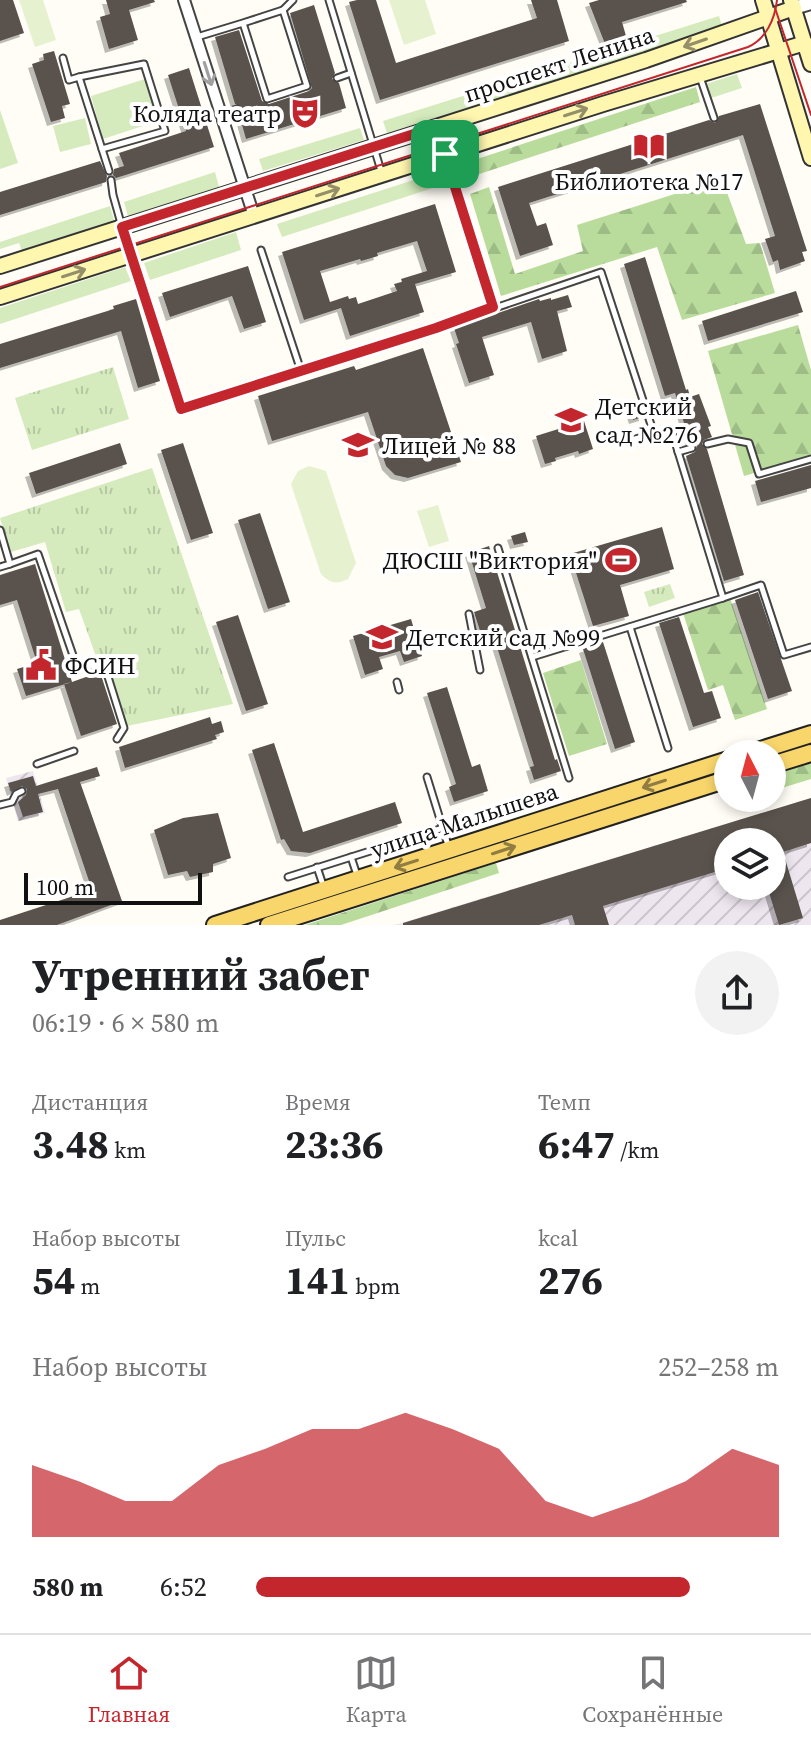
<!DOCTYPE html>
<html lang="ru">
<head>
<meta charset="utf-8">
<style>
	:root { --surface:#fff; --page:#f2f2f2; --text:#202124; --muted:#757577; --line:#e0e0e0; --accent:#c4262e }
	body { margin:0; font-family:"Source Serif 4",serif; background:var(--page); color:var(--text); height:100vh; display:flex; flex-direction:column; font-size:30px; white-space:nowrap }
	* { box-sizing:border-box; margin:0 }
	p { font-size:26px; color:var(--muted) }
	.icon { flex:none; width:44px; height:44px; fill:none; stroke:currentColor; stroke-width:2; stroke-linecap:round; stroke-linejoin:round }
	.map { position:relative; height:925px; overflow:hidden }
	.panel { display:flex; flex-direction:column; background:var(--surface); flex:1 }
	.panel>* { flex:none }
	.needle { width:52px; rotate:354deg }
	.tools { position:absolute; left:714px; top:740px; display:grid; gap:16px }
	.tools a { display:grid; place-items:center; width:72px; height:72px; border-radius:50%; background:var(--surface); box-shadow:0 4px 12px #0003; font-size:40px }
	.scale { position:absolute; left:24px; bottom:20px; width:178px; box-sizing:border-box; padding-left:8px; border:4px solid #111; border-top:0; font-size:22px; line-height:28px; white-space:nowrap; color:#111; -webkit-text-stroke:6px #fff; paint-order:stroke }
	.pin { position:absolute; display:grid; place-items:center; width:68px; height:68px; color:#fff; margin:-34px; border-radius:16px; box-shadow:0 4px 12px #0006 }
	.round { display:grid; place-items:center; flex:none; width:84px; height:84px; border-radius:42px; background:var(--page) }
	.headline { display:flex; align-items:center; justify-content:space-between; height:136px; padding:0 32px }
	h1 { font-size:44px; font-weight:700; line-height:60px }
	.metrics { display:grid; grid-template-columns:repeat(3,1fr); gap:12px; height:136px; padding:8px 32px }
	.metrics div { display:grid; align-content:center }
	.metrics b { font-size:40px; font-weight:700 }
	.metrics small { font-size:22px; font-weight:400 }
	.metrics p { font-size:22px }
	.chart { height:224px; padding:16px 32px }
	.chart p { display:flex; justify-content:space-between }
	.chart svg { width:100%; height:144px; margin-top:8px; fill:var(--accent); opacity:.7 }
	ul { padding:0 32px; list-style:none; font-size:26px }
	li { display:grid; grid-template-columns:128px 96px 1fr; align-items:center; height:60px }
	li i { height:20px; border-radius:10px; background:var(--accent) }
	.menu { display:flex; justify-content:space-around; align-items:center; height:112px; border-top:2px solid var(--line); background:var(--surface); font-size:22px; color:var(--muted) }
	.menu a { display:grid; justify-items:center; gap:4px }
	.menu .current { color:var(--accent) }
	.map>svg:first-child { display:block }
	.industrial { fill:url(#industrial-furrows); fill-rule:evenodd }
	.grass { fill:#d5ebbd }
	.forest { fill:url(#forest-firs) }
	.park { fill:url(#park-tufts) }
	.pitch { fill:#e6f2cf }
	.building { fill:#5a524d; fill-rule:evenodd; filter:url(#shadow) }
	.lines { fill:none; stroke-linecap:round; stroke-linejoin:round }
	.service-casing { stroke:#444; stroke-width:9 }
	.minor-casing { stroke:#444; stroke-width:14 }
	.tertiary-casing { stroke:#444; stroke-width:16 }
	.secondary-casing { stroke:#333; stroke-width:18 }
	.primary-casing { stroke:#222; stroke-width:20 }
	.service { stroke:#fff; stroke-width:5 }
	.minor { stroke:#fff; stroke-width:10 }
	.tertiary { stroke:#fff; stroke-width:12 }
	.secondary { stroke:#fff6b0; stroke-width:14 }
	.primary { stroke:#f9d66b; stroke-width:16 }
	.tram { stroke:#c4262e; stroke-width:2 }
	.oneway { stroke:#948f68 }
	.oneway2 { stroke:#a0a0a0 }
	.oneway3 { stroke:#917d42 }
	.route-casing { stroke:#fff; stroke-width:16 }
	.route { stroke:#c4262e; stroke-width:10 }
	.labels { text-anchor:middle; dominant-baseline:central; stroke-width:8; stroke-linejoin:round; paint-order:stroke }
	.street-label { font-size:24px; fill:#111; stroke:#fff }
	.poi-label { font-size:24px; fill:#111; stroke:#fff; text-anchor:start }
</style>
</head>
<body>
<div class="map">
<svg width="811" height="925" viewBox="0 0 811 925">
	<defs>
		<pattern id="industrial-furrows" width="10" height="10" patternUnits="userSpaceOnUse" patternTransform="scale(2)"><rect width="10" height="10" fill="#eee6ef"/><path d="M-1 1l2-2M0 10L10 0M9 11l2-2" fill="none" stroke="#cbc4cc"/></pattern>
		<pattern id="forest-firs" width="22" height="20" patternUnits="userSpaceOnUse" patternTransform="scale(2)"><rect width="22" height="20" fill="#b9dc9c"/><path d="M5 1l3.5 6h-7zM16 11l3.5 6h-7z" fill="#9ebc85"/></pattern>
		<pattern id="park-tufts" width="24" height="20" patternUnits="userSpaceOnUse" patternTransform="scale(2)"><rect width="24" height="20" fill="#d5ebbd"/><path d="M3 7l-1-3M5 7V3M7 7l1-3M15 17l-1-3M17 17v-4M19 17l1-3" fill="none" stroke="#b6c8a1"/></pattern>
		<filter id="shadow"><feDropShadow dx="-4" dy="4" stdDeviation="0" flood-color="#0004"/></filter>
	</defs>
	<rect width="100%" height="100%" fill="#fffdf5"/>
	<g class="industrial">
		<path d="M 33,771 L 45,813 L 18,821 L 6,778 Z"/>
		<path d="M 811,798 L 811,925 L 395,925 L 663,843 ZM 728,842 L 772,842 L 772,886 L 728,886 Z"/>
	</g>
	<g class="grass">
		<path d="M 719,16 L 723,30 L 387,133 L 383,121 Z"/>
		<path d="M 737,74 L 742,88 L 711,98 L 706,84 Z"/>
		<path d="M 145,79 L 158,121 L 103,139 L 91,96 Z"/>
		<path d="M 0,110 L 18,163 L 0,169 Z"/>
		<path d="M 85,118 L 91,144 L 60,152 L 53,126 Z"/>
		<path d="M 360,128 L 364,140 L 263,171 L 259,159 Z"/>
		<path d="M 215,172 L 220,191 L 129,220 L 124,202 Z"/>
		<path d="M 429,175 L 433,188 L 282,237 L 277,224 Z"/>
		<path d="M 110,206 L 115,224 L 23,254 L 19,243 L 0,249 L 0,242 Z"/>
		<path d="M 236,232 L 241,250 L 150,280 L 144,263 Z"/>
		<path d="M 125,267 L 131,281 L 0,324 L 0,308 Z"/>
	</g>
	<g class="forest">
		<path d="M 696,87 L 700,102 L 473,176 L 468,162 Z"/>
		<path d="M 722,179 L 746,244 L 760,243 L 775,293 L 682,320 L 657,247 L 501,296 L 470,194 L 489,187 L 515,274 L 583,251 L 577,225 Z"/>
		<path d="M 798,325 L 811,370 L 811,457 L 744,476 L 708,351 Z"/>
		<path d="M 730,598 L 767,709 L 735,720 L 723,685 L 708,690 L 683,613 Z"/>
		<path d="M 581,660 L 607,744 L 569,756 L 543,673 Z"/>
		<path d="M 811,763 L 811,779 L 772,791 L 772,775 Z"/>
		<path d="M 496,863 L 499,873 L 341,925 L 305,925 Z"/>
	</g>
	<g class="park">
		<path d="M 113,367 L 129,419 L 32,450 L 15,398 Z"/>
		<path d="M 152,468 L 233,704 L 127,726 L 106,660 L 98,662 L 79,609 L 66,612 L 45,542 L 11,552 L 0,518 Z"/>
		<path d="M 670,584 L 675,598 L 649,607 L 644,592 Z"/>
	</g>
	<g class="pitch">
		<path d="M 19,0 L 43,0 L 56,40 L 35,47 Z"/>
		<path d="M 389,0 L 425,0 L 436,34 L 404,45 Z"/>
		<path d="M 309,466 L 326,471 L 356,563 L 348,579 C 336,585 330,583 321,574 L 291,484 L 298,471 Z"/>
		<path d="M 438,505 L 449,541 L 429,547 L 417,511 Z"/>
	</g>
	<g class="building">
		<path d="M 0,0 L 13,0 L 24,33 L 0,41 Z"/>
		<path d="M 106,0 L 154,0 L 155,2 L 129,10 L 138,40 L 109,49 L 100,17 L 110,14 Z"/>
		<path d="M 357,0 L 376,0 L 396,63 L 537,18 L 531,0 L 557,0 L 569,41 L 380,100 L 349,2 Z"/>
		<path d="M 599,0 L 686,0 L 687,2 L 622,22 L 628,43 L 607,49 L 589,3 Z"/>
		<path d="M 314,5 L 335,73 L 332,79 L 339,83 L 346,108 L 246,139 L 239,114 L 242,107 L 235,104 L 215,37 L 239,30 L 262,101 L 269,104 L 309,91 L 312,88 L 290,13 Z"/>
		<path d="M 54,51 L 70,104 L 62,106 L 65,118 L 51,122 L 32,64 L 44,60 L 43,54 Z"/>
		<path d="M 189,68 L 214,147 L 116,178 L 113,175 L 114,169 L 124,166 L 119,153 L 186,131 L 168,75 Z"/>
		<path d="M 760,104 L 807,251 L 802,252 L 805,261 L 780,270 L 778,260 L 773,262 L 765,239 L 775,236 L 743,135 L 529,203 L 537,226 L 546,223 L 553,245 L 520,256 L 498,187 L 709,120 L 715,123 L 719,116 Z"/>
		<path d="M 100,161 L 107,176 L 106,182 L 0,215 L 0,192 Z"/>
		<path d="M 435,204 L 456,272 L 415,284 L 424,312 L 350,336 L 341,308 L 304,320 L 282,252 ZM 417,241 L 427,271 L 401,279 L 402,282 L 394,284 L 397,291 L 358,304 L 356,297 L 349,299 L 348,296 L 330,302 L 320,271 L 360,259 L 361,261 L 368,259 L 378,256 L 377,253 Z"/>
		<path d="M 645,257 L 686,390 L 688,389 L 690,397 L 699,394 L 711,426 L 708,427 L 712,437 L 704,440 L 702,444 L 707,449 L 744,575 L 724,581 L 686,456 L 695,452 L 697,446 L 690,443 L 675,393 L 665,396 L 624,264 Z"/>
		<path d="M 248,266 L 266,322 L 244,329 L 232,296 L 170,317 L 162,293 Z"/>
		<path d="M 796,291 L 803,312 L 708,341 L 702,321 Z"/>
		<path d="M 568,295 L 572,307 L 557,311 L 567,351 L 542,359 L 531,322 L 482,337 L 494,375 L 469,383 L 456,344 L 459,343 L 454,328 L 539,299 L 540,301 L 551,298 L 551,300 Z"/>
		<path d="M 136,299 L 160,381 L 138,388 L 121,331 L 0,368 L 0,344 L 114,309 L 113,306 Z"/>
		<path d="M 423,348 L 461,462 L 408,478 L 395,475 L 386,466 L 368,412 L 272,441 L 258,396 L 354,366 L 356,370 Z"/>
		<path d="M 639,405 L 643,417 L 633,420 L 629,408 Z"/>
		<path d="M 584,421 L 593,449 L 579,454 L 578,451 L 555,458 L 556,461 L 545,464 L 536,436 Z"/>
		<path d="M 120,443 L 127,464 L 36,494 L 29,473 Z"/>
		<path d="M 183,443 L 213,533 L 191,540 L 161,450 Z"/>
		<path d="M 811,465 L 811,488 L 761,502 L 755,481 Z"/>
		<path d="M 260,513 L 290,602 L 268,609 L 238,520 Z"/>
		<path d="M 662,527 L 674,569 L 620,585 L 629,616 L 593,626 L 570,554 Z"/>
		<path d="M 525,532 L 528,542 L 514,545 L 511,536 Z"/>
		<path d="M 489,546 L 555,760 L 557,759 L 561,771 L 534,780 L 530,767 L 534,766 L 492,631 L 481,634 L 474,612 L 486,608 L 469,553 Z"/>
		<path d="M 35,564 L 72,682 L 100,672 L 117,724 L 81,736 L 64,684 L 72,682 L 26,696 L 17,669 L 37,663 L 17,600 L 0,605 L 0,575 Z"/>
		<path d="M 758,592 L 792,691 L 768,699 L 735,600 Z"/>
		<path d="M 238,615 L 268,704 L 246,711 L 216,622 Z"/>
		<path d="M 679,617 L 704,693 L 712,691 L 721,718 L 693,727 L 659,623 Z"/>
		<path d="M 411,619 L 422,656 L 404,662 L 400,651 L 379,657 L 383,669 L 365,675 L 353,636 Z"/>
		<path d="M 603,642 L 635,742 L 615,749 L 583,649 Z"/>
		<path d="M 447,687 L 472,767 L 480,764 L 488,791 L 454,802 L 449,787 L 456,784 L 427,693 Z"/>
		<path d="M 210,717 L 212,724 L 221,721 L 224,732 L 215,735 L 217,739 L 125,768 L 119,747 Z"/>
		<path d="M 274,743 L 303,832 L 395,802 L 402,823 L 310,853 L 291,851 L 284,839 L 281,840 L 252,750 Z"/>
		<path d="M 97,767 L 100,776 L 80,782 L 122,901 L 57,925 L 0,925 L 0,920 L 92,890 L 58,789 L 38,794 L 43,812 L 23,817 L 18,802 L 26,795 L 27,789 L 22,786 L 11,792 L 8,783 L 33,776 L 36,786 Z"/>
		<path d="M 811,798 L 811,843 L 783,852 L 803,918 L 779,925 L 767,886 L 772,886 L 772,842 L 728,842 L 728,868 L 603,906 L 609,925 L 575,925 L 572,915 L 539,925 L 403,925 L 403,923 Z"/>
		<path d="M 218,813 L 231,858 L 213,864 L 213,872 L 190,877 L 187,871 L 168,875 L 154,830 L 183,818 Z"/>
	</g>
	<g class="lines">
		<defs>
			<g id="service">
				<path d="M 329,0 L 382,174"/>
				<path d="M 283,10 L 293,0"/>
				<path d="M 197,37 L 243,23 L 267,99 L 307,86 L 283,10 L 243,23"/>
				<path d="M 63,58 L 69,80 L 79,77 L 109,171"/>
				<path d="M 79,77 L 144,64 L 165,131 L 102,149"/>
				<path d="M 700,77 L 714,118"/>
				<path d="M 337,78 L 351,73"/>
				<path d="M 222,113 L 237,109"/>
				<path d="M 436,128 L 493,307"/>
				<path d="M 111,180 L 113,195 L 122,227 L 181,409 L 436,328 L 601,272 L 654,434"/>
				<path d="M 261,250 L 301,371"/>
				<path d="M 707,444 L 728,439 L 749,443 L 759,474 L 811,459"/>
				<path d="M 678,452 L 692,448"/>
				<path d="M 0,530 L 10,564 L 0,567"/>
				<path d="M 498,548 L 569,778"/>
				<path d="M 10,564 L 38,554 L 77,667 L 104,664 L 124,728 L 117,739"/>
				<path d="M 723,598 L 761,585 L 784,655 L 811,647"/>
				<path d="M 469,614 L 480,670"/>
				<path d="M 630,627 L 668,748"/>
				<path d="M 532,657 L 723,598 L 672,432 L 654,434 L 635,439"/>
				<path d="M 397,682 L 399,690"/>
				<path d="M 37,764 L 74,751"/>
				<path d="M 427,777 L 448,845"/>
				<path d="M 0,805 L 12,802 L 16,794 L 22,791"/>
				<path d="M 351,857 L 357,875"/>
				<path d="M 317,867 L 323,885"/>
				<path d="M 288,877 L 443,828"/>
			</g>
			<path id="minor" d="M 184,0 L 254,216"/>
			<path id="tertiary" d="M 794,8 L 811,3"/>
			<g id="secondary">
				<path d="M 763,0 L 811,158"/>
				<path d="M 791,0 L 811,64"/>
				<path d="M 0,266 L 646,60 L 794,8"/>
				<path d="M 0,297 L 603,104 L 805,43"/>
			</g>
			<g id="primary">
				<path d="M 748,754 L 811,734"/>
				<path d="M 772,765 L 811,753"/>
				<path d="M 215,925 L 728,760"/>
				<path d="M 269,925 L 728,779"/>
			</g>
		</defs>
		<use href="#service" class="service-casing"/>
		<use href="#minor" class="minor-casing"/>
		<use href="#tertiary" class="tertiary-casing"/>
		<use href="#secondary" class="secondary-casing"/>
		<use href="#primary" class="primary-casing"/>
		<use href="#service" class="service"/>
		<use href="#minor" class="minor"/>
		<use href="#tertiary" class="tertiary"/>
		<use href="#secondary" class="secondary"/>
		<use href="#primary" class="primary"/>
		<g class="tram">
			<path d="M 775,8 L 811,115"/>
			<path d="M 0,287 L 748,47 C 766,39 775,19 777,0"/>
		</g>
	</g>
	<defs><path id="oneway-shaft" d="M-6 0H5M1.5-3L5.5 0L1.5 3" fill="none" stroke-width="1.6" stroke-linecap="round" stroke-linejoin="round" transform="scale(2)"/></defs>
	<g class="oneway">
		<use href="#oneway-shaft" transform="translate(695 43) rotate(161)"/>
		<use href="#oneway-shaft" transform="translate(576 112) rotate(-18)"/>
		<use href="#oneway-shaft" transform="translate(328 192) rotate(-18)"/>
		<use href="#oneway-shaft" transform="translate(74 273) rotate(-18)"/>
	</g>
	<use class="oneway2" href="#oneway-shaft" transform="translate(208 74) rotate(72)"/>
	<g class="oneway3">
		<use href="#oneway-shaft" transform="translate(654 784) rotate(162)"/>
		<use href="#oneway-shaft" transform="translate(504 850) rotate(-18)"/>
		<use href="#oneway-shaft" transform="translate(406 864) rotate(162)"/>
	</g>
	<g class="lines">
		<defs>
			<path id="route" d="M 436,127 L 493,307 L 436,328 L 181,409 L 122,227 Z"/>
		</defs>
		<use href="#route" class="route-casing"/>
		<use href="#route" class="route"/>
	</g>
	<defs>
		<symbol id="theatre-bare" viewBox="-9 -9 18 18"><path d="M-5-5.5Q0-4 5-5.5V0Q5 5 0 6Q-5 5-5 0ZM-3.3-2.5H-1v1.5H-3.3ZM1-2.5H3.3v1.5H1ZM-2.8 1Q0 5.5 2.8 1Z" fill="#c4262e" stroke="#fff" stroke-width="2.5" paint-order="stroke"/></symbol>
		<symbol id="library-bare" viewBox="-9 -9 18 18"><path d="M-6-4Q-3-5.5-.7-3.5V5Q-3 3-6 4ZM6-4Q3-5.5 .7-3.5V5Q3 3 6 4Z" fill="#c4262e" stroke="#fff" stroke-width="2.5" paint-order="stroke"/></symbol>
		<symbol id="school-bare" viewBox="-9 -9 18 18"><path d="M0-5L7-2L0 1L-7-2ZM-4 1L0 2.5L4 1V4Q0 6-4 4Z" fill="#c4262e" stroke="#fff" stroke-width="2.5" paint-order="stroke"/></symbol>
		<symbol id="stadium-bare" viewBox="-9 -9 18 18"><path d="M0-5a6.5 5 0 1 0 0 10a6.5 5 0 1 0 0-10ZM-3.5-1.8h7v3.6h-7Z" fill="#c4262e" stroke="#fff" stroke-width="2.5" paint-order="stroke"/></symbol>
		<symbol id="civic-bare" viewBox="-9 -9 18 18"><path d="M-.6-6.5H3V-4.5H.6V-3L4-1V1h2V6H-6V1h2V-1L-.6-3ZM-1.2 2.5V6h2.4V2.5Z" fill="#c4262e" stroke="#fff" stroke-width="2.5" paint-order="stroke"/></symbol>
	</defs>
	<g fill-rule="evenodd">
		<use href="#theatre-bare" x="283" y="91" width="44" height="44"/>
		<use href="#library-bare" x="627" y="124" width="44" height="44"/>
		<use href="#school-bare" x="549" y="398" width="44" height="44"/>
		<use href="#school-bare" x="336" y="423" width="44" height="44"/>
		<use href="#stadium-bare" x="599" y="538" width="44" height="44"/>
		<use href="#school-bare" x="360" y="615" width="44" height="44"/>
		<use href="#civic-bare" x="19" y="643" width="44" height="44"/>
	</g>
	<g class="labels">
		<g class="street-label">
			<text transform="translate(559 64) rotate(-18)">проспект Ленина</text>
			<text transform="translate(464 820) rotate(-18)">улица Малышева</text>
		</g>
		<g class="poi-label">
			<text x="281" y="113" text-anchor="end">Коляда театр</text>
			<text x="649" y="181" text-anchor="middle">Библиотека №17</text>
			<text x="595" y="406">Детский<tspan x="595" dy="28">сад №276</tspan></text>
			<text x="382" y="445">Лицей № 88</text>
			<text x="597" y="560" text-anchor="end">ДЮСШ "Виктория"</text>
			<text x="406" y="637">Детский сад №99</text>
			<text x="65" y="665">ФСИН</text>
		</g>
	</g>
</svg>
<div class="tools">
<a><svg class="needle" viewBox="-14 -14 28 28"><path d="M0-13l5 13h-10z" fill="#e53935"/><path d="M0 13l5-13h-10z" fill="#757577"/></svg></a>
<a><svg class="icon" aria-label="layers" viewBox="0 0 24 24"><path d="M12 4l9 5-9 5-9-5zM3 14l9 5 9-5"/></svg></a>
</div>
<div class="scale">100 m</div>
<div class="pin" style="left:445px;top:154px;background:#1e9e55"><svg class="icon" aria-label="arrive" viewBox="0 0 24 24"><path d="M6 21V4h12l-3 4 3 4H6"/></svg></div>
</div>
<section class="panel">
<div class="headline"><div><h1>Утренний забег</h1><p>06:19 · 6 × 580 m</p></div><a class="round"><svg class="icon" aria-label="share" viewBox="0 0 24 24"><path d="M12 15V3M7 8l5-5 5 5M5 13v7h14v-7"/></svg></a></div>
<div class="metrics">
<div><p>Дистанция</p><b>3.48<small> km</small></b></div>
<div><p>Время</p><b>23:36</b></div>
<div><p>Темп</p><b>6:47<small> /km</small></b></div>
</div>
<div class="metrics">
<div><p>Набор высоты</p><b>54<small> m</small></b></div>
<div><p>Пульс</p><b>141<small> bpm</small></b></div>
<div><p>kcal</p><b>276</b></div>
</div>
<div class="chart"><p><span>Набор высоты</span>252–258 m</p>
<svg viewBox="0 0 160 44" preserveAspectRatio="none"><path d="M0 44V22L10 27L20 33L30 33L40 22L50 17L60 11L70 11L80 6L90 11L100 17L110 33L120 38L130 33L140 27L150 17L160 22V44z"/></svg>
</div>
<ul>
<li><b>580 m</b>6:52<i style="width:83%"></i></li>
</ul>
</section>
<nav class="menu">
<a class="current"><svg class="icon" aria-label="home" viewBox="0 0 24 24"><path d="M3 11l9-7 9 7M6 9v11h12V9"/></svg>Главная</a>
<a><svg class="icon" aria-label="map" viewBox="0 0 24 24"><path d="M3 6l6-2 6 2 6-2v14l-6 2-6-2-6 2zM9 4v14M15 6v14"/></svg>Карта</a>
<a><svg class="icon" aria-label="saved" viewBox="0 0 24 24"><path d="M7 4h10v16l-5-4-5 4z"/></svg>Сохранённые</a>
</nav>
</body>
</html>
